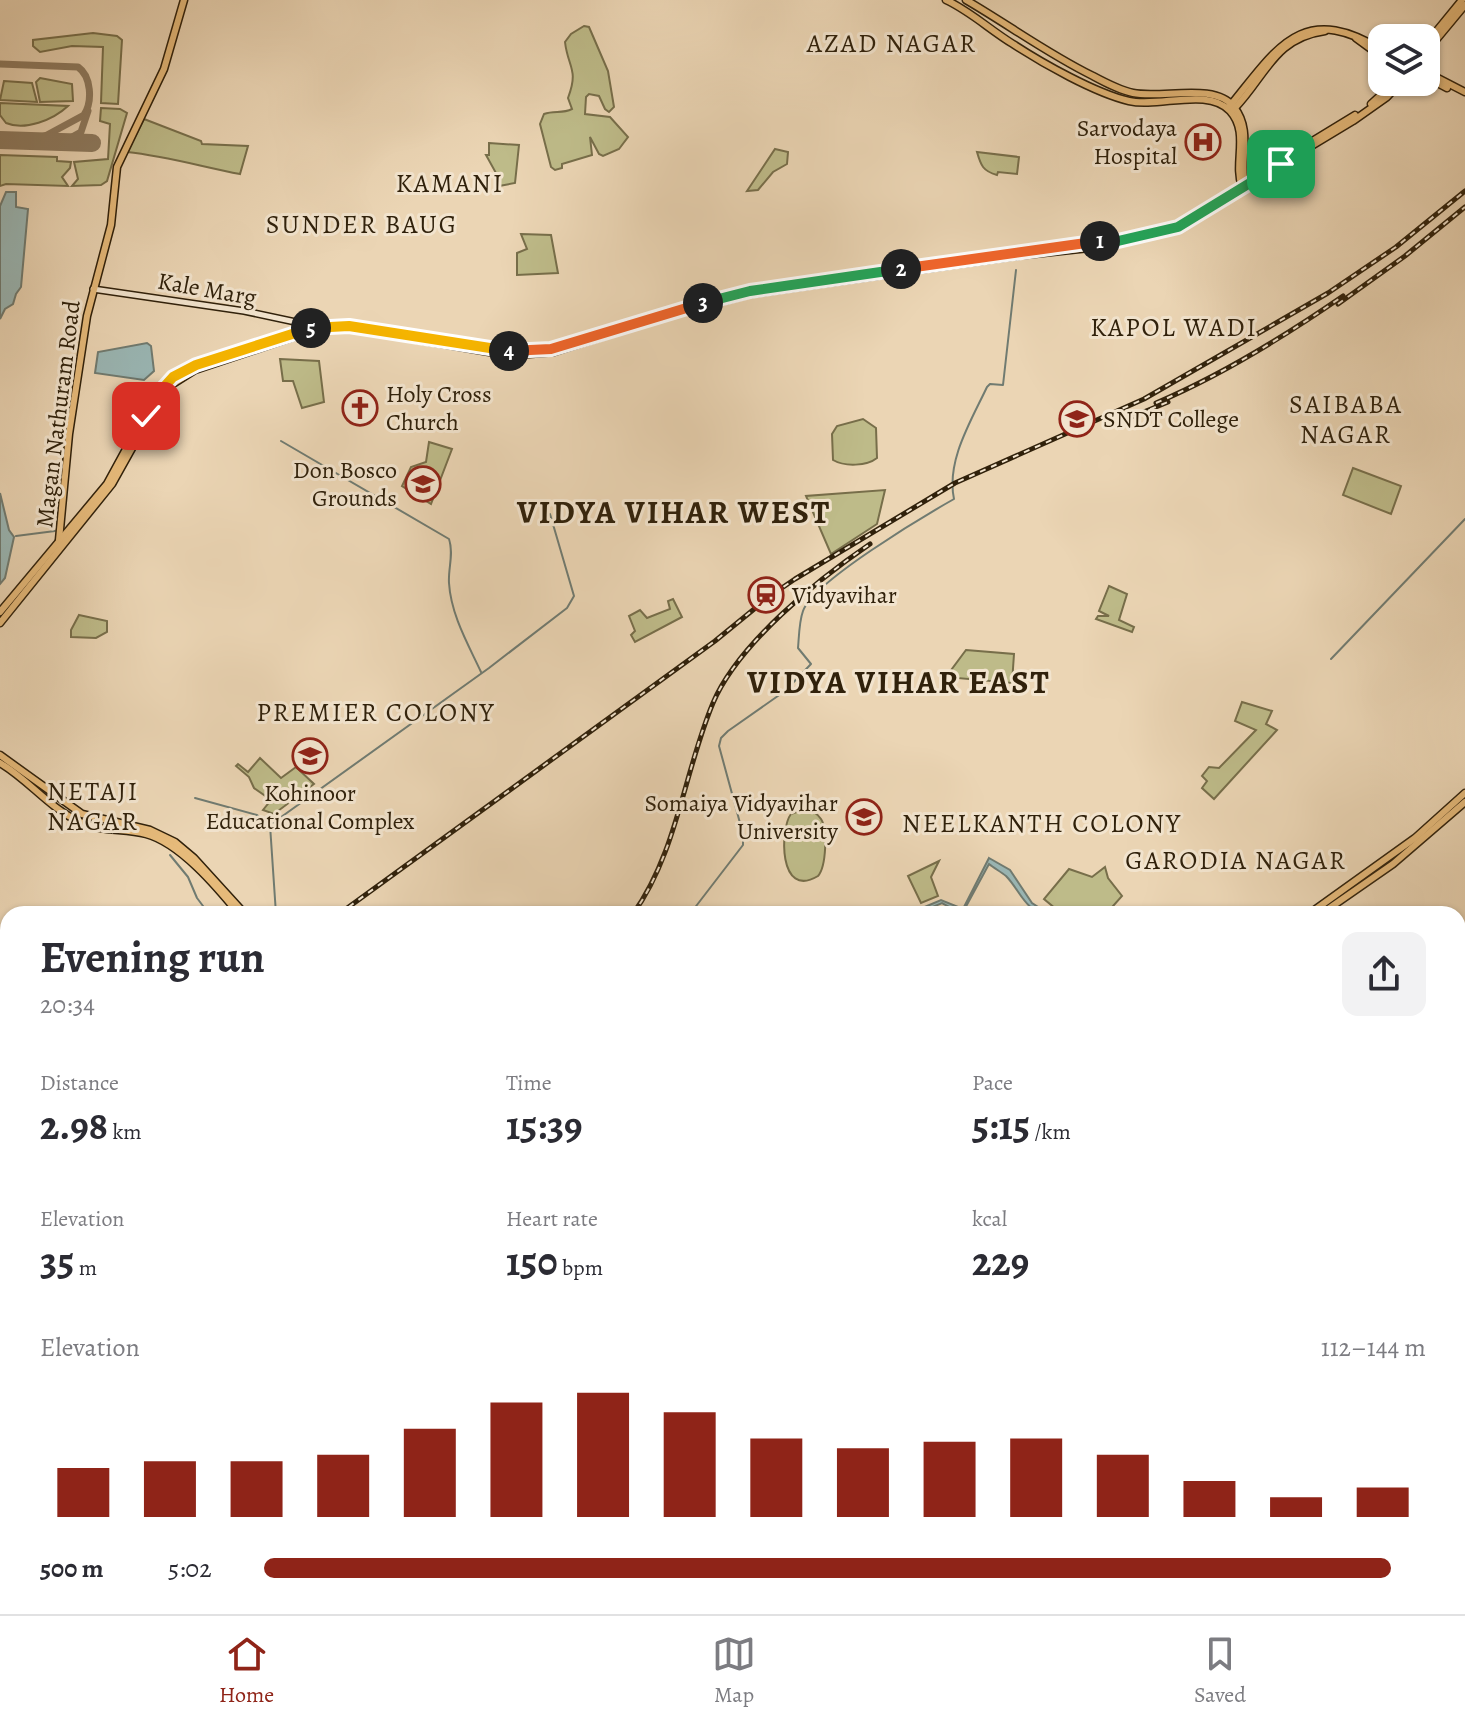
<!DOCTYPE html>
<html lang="en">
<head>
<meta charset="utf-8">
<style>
	:root { --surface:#fff; --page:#f2f2f3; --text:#2b2b33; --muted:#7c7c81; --line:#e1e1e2; --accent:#8f2418 }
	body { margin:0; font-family:Alegreya,serif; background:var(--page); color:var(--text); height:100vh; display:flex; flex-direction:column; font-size:30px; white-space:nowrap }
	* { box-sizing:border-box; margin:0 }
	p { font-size:26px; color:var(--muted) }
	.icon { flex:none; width:44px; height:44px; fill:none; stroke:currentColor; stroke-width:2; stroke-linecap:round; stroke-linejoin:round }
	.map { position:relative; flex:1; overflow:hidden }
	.panel { position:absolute; left:0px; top:906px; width:1466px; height:708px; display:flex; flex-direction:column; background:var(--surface); border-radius:24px 24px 0 0; box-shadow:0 2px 6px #0004 }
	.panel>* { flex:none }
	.controls { position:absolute; left:1368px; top:24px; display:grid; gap:16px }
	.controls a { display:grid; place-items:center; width:72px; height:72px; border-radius:16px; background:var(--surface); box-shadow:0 2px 6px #0004; font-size:40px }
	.pin { position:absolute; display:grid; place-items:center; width:68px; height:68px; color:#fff; margin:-34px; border-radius:16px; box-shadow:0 4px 12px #0006 }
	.km { position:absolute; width:40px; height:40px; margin:-20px; border-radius:50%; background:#222; color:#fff; font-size:22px; line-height:40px; text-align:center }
	.round { display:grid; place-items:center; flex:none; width:84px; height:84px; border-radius:16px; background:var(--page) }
	.overview { display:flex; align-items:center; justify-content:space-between; height:136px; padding:0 40px }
	h1 { font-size:44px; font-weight:600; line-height:60px }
	.stats { display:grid; grid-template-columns:repeat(3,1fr); gap:12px; height:136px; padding:8px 40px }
	.stats div { display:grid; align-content:center }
	.stats b { font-size:40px; font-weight:600 }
	.stats small { font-size:22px; font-weight:400 }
	.stats p { font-size:22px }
	.chart { height:224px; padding:16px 40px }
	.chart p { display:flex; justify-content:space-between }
	.chart svg { width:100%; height:144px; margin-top:8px; stroke:var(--accent); stroke-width:6 }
	ul { padding:0 40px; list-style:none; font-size:26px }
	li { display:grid; grid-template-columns:128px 96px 1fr; align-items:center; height:60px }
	li i { height:20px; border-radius:10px; background:var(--accent) }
	.tabs { display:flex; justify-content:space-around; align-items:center; height:112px; border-top:2px solid var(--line); background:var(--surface); font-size:22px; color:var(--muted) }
	.tabs a { display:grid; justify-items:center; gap:4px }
	.tabs .current { color:var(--accent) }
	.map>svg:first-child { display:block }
	.green { fill:#bebb89; stroke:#776e4a; stroke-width:2 }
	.water { fill:#9ab7b5; stroke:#707b71; stroke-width:2 }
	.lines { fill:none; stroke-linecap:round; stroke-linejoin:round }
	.stream { stroke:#707b71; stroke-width:2 }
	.taxiway { stroke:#8e7b60; stroke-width:7 }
	.runway { stroke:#8e7b60; stroke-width:18 }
	.secondary-casing { stroke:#30210b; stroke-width:8 }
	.primary-casing { stroke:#30210b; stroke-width:9 }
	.trunk-casing { stroke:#30210b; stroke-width:9 }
	.motorway-casing { stroke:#30210b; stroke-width:10 }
	.secondary { stroke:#f2e4ce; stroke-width:5 }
	.primary { stroke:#e6ba7a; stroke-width:6 }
	.trunk { stroke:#e6ba7a; stroke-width:6 }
	.motorway { stroke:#e6ba7a; stroke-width:7 }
	.rail-casing { stroke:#30210b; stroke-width:5 }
	.rail { stroke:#f2e4ce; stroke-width:2; stroke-dasharray:6; stroke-linecap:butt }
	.split-1-casing { stroke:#fff; stroke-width:16 }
	.split-2-casing { stroke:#fff; stroke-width:16 }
	.split-3-casing { stroke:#fff; stroke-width:16 }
	.split-4-casing { stroke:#fff; stroke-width:16 }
	.split-5-casing { stroke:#fff; stroke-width:16 }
	.split-6-casing { stroke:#fff; stroke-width:16 }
	.split-1 { stroke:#22a559; stroke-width:10 }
	.split-2 { stroke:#f0652b; stroke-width:10 }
	.split-3 { stroke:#22a559; stroke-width:10 }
	.split-4 { stroke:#f0652b; stroke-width:10 }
	.split-5 { stroke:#f5b400; stroke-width:10 }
	.split-6 { stroke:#f5b400; stroke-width:10 }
	.labels { text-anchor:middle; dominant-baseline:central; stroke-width:6; stroke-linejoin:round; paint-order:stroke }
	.poi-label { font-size:24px; fill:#30210b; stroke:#f2e4ce; text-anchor:end }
	.street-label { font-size:24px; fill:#30210b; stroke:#f2e4ce }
	.neighbourhood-label { font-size:26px; letter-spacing:2px; fill:#30210b; stroke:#f2e4ce }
	.district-label { font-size:32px; font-weight:bold; letter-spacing:2px; fill:#30210b; stroke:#f2e4ce }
</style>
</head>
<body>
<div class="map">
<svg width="1465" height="1614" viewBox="0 0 1465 1614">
	<rect width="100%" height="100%" fill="#ebd5b4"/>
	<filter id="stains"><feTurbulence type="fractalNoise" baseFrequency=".0025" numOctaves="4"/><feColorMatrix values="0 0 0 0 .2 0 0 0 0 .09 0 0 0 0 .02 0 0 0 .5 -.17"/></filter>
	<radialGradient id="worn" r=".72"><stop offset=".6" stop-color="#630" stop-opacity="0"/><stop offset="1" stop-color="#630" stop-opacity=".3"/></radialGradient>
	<g class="green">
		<path d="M 584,26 L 589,27 L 608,71 L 614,107 L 609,112 L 605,109 L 599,96 L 589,94 L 586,97 L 585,114 L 610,117 L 628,137 L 619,149 L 603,156 L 599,154 L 590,137 L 592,155 L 562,164 L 562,168 L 555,170 L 551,167 L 540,124 L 544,114 C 554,110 562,114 572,109 L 568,98 C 579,69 568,68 565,42 L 571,34 Z"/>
		<path d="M 93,33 L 117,36 L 122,40 L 118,104 L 101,103 L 103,47 L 72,46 L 40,52 L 33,46 L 33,40 Z"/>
		<path d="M 40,78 L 72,84 L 73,101 L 40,102 L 36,82 Z"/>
		<path d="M 4,81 L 32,83 L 37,102 L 0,100 Z"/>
		<path d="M 0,103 L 68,106 C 53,120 25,131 6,123 L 0,115 Z"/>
		<path d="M 101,108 L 120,109 L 127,113 L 107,181 L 101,185 L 72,186 L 78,179 L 74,162 L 108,159 L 110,124 L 100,121 Z"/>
		<path d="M 144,119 L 201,141 L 202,144 L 248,146 L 240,174 C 203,167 166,156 127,152 Z"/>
		<path d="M 489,143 L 519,145 L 515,183 L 499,186 L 496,173 L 486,155 L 489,155 Z"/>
		<path d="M 775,149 L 788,152 L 787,164 L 773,172 L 758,190 L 747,191 Z"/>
		<path d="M 977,152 L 1019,157 L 1017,174 L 998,172 L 997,175 C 983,171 981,166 977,152 Z"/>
		<path d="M 0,155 L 57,157 L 57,161 L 71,162 L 70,168 L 62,177 L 68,186 L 6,184 L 0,186 Z"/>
		<path d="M 521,234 L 551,235 L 558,273 L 517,275 L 517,253 L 527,249 Z"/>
		<path d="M 280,359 L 319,361 L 324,402 L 302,408 L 293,381 L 283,381 Z"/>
		<path d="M 863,419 L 876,428 L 877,458 C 867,466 845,467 833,460 L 832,434 L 837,426 Z"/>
		<path d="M 429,442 L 452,449 L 431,504 L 402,486 L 411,467 L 426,462 Z"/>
		<path d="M 1353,468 L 1401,486 L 1391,514 L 1343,495 Z"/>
		<path d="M 885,490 L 877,524 L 831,554 L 806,496 Z"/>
		<path d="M 1109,586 L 1127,594 L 1119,620 L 1134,627 L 1132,632 L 1096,619 L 1098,616 L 1109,616 L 1099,611 Z"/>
		<path d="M 673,599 L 682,617 L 635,642 L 631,635 L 635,631 L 629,616 L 640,610 L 647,618 L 670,609 L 668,601 Z"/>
		<path d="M 79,615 L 107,621 L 107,632 L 96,638 L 71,637 L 71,630 Z"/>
		<path d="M 966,650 L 1014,654 L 1012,683 L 946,677 Z"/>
		<path d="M 1242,702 L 1272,711 L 1266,724 L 1277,730 L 1214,799 L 1202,788 L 1207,781 L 1202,776 L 1209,767 L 1219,768 L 1256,730 L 1235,721 Z"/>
		<path d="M 260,758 L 281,778 L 296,767 L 314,784 L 274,814 L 263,810 L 271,800 L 254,788 L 249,777 L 236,766 L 238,764 L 248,772 Z"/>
		<path d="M 805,809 C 812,810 817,813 821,819 C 828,830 826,867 818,876 C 778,900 780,828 791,814 Z"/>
		<path d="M 939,861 L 931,877 L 938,896 L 921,903 L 908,876 Z"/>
		<path d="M 1105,867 L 1108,878 L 1122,896 L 1106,914 L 1062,914 L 1044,899 L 1069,869 L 1092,877 Z"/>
		<path d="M 0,1528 L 8,1547 L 8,1606 L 26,1606 L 29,1614 L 0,1614 L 0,1574 L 4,1570 L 0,1572 L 0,1554 L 4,1550 L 0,1544 Z"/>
	</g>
	<g class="water">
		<path d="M 6,192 L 16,192 L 16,207 L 28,209 L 21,287 L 16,294 L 13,304 L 5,309 L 0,319 L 0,206 Z"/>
		<path d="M 147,343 L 151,346 L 154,371 L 144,380 L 95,373 L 98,352 Z"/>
		<path d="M 0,493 L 9,530 L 14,537 L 5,578 L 0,584 Z"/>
		<path d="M 989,858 L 1010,870 L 1032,903 L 1049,914 C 1026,914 1020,890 1006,876 C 1001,872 994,868 989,864 L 962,914 L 942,903 L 916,914 L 908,914 L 941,900 L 963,909 Z"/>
	</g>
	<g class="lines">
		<g class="stream">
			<path d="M 281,441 L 449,539 C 454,554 448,568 449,583 C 451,615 468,644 481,672"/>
			<path d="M 16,536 L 55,531"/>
			<path d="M 1331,659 L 1465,519"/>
			<path d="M 195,798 L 257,815 L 270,825 L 276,914"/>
			<path d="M 270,825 L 489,668 L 567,608 L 574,596 L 550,514"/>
			<path d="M 170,855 L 188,877 L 197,898 L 209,914"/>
			<path d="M 690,914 L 743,845 L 743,834 L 719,746 L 721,738 L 728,731 L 785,691 L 811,664 L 798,648 C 799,637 799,622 803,611 C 813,582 924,516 954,499 C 946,461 971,421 987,387 L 990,384 L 1003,385 L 1016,270"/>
			<path d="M 0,1186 L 8,1180"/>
			<path d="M 1080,1614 L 1086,1606"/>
			<path d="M 1291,1614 L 1295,1606"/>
		</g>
		<g class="taxiway">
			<path d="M 0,64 L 78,67 C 91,76 93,101 84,115 L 47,135 L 29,141"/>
			<path d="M 0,137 L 10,140"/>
			<path d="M 63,142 L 81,132 L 88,111"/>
		</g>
		<path class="runway" d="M 0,140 L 92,143"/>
		<defs>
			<g id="secondary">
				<path d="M 93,289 L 244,311 L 305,324 L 314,330"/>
				<path d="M 1458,1468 L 1465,1467"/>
				<path d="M 313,1606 L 317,1614"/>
				<path d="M 321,1606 L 326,1614"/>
				<path d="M 1224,1606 L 1232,1614"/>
				<path d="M 629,1607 L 652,1614"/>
				<path d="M 749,1614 L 753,1606"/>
				<path d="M 855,1614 L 856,1606"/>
			</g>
			<g id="primary">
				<path d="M 946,0 C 970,11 990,30 1013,44 C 1042,63 1095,93 1129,101 C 1159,108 1208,87 1230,111 C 1250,133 1233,162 1242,187"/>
				<path d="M 966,0 C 1009,25 1048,54 1093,76 C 1106,83 1119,90 1133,93 C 1162,99 1215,82 1234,107 C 1253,131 1239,159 1245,185"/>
				<path d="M 1356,38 L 1382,57"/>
				<path d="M 1426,44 L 1462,0"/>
				<path d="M 1426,52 L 1465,5"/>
				<path d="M 1426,72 L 1465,92"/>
				<path d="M 1426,77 L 1447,88"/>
				<path d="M 1371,104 L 1395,82"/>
				<path d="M 1229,107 C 1276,50 1301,0 1382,50"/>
				<path d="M 1234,109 C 1266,76 1274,38 1325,31"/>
				<path d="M 1314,140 L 1355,115"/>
				<path d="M 1060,247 L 1116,240"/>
				<path d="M 886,271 L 986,257"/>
				<path d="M 59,540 L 69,434 L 87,316 L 111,225 L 117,167 L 164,69 L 184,0"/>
				<path d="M 0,612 L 107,484 L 125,451"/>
				<path d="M 0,623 L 112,484 L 165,389 L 195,370 L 314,330 L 350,328 L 495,353 L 517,355 L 554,352 L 670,315 L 750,294 L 1015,256 L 1089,248 L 1175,228 L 1353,121 L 1387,97 L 1401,82"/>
			</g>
			<g id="trunk">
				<path d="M 0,755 L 82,814 L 150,830 L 175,842 L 194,858 L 245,914"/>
				<path d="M 0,763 C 29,780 49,808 80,822 C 101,832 124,828 146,834 C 180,843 217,887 239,914"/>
				<path d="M 1309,914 L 1415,838 L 1465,793"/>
				<path d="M 1321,914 L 1393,864 L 1465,802"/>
				<path d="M 1458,1353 L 1465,1356 L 1460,1364"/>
				<path d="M 1458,1380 L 1465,1366"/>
				<path d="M 251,1614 L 262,1606"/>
				<path d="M 259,1614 L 270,1606"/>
				<path d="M 276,1614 L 287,1606"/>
			</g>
			<g id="motorway">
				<path d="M 1458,1368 L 1460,1364"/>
				<path d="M 1458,1412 L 1465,1393"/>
				<path d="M 1368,1614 L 1374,1606"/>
			</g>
		</defs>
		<use href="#secondary" class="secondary-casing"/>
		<use href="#primary" class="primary-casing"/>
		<use href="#trunk" class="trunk-casing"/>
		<use href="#motorway" class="motorway-casing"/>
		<use href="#secondary" class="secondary"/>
		<use href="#primary" class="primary"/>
		<use href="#trunk" class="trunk"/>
		<use href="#motorway" class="motorway"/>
		<defs>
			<g id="rail">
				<path d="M 1338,304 L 1405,256 L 1465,207"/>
				<path d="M 1156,403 C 1222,375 1285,336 1343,296"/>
				<path d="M 1117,423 L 1168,402"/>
				<path d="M 339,914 L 715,641 L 770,596 L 795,579 L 955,483 L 1144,399 L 1328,293 L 1396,247 L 1465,191"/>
				<path d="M 633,914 C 677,853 684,772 713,703 C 738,644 817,580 870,544"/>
				<path d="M 0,1166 L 8,1160"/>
				<path d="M 0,1187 L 8,1181"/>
				<path d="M 0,1231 L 8,1219"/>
				<path d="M 0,1477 L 8,1502"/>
				<path d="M 42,1606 L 44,1614"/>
				<path d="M 1335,1606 L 1346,1614"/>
				<path d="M 631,1614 L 633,1606"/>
			</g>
		</defs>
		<use href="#rail" class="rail-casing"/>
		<use href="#rail" class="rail"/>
	</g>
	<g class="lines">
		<defs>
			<path id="split-1" d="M 1100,241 L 1118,241 L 1178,227 L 1281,164"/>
			<path id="split-2" d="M 901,269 L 1100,241"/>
			<path id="split-3" d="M 703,303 L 750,291 L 901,269"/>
			<path id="split-4" d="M 509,351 L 551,349 L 703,303"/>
			<path id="split-5" d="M 311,328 L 349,326 L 509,351"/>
			<path id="split-6" d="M 146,416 L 164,387 L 173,377 L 196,365 L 311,328"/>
		</defs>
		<use href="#split-1" class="split-1-casing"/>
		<use href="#split-2" class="split-2-casing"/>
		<use href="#split-3" class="split-3-casing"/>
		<use href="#split-4" class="split-4-casing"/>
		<use href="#split-5" class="split-5-casing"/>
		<use href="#split-6" class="split-6-casing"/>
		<use href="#split-1" class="split-1"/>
		<use href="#split-2" class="split-2"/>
		<use href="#split-3" class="split-3"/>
		<use href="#split-4" class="split-4"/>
		<use href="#split-5" class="split-5"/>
		<use href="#split-6" class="split-6"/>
	</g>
	<defs>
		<symbol id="hospital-ring" viewBox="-11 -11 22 22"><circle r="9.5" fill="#f2e4ce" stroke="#8f2418" stroke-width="1.5"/><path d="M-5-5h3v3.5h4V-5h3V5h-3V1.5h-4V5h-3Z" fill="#8f2418"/></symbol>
		<symbol id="church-ring" viewBox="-11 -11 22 22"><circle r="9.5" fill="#f2e4ce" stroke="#8f2418" stroke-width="1.5"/><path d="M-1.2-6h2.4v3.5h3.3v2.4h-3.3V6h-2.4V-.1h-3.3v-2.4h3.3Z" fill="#8f2418"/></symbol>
		<symbol id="university-ring" viewBox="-11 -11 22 22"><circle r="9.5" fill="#f2e4ce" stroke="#8f2418" stroke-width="1.5"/><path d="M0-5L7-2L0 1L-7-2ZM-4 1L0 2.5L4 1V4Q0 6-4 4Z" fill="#8f2418"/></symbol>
		<symbol id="station-ring" viewBox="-11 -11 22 22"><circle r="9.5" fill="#f2e4ce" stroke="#8f2418" stroke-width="1.5"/><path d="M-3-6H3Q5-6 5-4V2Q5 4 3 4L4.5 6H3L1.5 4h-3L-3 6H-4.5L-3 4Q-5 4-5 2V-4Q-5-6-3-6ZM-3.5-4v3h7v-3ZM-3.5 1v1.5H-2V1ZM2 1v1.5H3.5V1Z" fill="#8f2418"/></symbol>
	</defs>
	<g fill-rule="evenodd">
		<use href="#hospital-ring" x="1183" y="122" width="40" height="40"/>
		<use href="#church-ring" x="340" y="388" width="40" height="40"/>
		<use href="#university-ring" x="1057" y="399" width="40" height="40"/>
		<use href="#university-ring" x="403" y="464" width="40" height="40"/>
		<use href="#station-ring" x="746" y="575" width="40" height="40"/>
		<use href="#university-ring" x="290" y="736" width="40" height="40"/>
		<use href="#university-ring" x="844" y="797" width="40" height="40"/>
	</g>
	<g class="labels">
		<g class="poi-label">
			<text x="1177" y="128">Sarvodaya<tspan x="1177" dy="28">Hospital</tspan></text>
			<text x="386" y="394" text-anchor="start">Holy Cross<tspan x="386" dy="28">Church</tspan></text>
			<text x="1103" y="419" text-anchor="start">SNDT College</text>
			<text x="397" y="470">Don Bosco<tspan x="397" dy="28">Grounds</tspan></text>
			<text x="792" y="595" text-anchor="start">Vidyavihar</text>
			<text x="310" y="793" text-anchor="middle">Kohinoor<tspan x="310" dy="28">Educational Complex</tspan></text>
			<text x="838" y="803">Somaiya Vidyavihar<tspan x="838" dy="28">University</tspan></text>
		</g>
		<g class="street-label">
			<text transform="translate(207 289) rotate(10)">Kale Marg</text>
			<text transform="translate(58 414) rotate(-83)">Magan Nathuram Road</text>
		</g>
		<g class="neighbourhood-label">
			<text x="892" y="43">AZAD NAGAR</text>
			<text x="450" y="183">KAMANI</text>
			<text x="362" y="224">SUNDER BAUG</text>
			<text x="1174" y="327">KAPOL WADI</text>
			<text x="1346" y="404">SAIBABA<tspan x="1346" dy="30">NAGAR</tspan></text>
			<text x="376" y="712">PREMIER COLONY</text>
			<text x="93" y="791">NETAJI<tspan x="93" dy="30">NAGAR</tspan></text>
			<text x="1042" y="823">NEELKANTH COLONY</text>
			<text x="1236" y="860">GARODIA NAGAR</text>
		</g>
		<g class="district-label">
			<text x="674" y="512">VIDYA VIHAR WEST</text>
			<text x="899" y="682">VIDYA VIHAR EAST</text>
		</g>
	</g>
	<rect width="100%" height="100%" filter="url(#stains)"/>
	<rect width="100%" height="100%" fill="url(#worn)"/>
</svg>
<div class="controls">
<a><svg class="icon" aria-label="layers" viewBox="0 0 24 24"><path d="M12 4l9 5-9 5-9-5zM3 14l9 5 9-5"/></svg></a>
</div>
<div class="pin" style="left:1281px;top:164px;background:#1e9e55"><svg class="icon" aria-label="arrive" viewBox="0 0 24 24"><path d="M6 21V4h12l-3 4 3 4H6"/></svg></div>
<div class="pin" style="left:146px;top:416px;background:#d93025"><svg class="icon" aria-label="check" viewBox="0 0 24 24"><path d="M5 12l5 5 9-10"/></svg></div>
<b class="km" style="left:1100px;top:241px">1</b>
<b class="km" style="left:901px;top:269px">2</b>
<b class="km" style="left:703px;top:303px">3</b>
<b class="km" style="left:509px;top:351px">4</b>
<b class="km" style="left:311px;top:328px">5</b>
<section class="panel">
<div class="overview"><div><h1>Evening run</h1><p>20:34</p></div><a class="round"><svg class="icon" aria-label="share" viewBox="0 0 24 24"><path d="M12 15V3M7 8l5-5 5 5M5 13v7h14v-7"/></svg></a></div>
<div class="stats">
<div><p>Distance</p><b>2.98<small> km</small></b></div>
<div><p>Time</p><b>15:39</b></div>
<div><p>Pace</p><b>5:15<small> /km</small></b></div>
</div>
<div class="stats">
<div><p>Elevation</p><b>35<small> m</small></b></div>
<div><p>Heart rate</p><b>150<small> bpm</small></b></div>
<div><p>kcal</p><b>229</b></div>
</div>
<div class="chart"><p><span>Elevation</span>112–144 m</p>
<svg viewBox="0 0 160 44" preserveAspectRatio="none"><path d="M5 44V29M15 44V27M25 44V27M35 44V25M45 44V17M55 44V9M65 44V6M75 44V12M85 44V20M95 44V23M105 44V21M115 44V20M125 44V25M135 44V33M145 44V38M155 44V35"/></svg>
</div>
<ul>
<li><b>500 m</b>5:02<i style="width:97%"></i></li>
</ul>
</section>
</div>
<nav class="tabs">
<a class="current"><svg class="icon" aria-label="home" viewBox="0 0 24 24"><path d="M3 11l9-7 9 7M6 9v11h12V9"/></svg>Home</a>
<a><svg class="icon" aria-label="map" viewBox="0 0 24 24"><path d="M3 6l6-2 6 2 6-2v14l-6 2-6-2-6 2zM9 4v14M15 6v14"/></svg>Map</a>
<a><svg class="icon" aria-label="saved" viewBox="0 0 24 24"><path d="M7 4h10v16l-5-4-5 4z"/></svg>Saved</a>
</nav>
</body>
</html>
